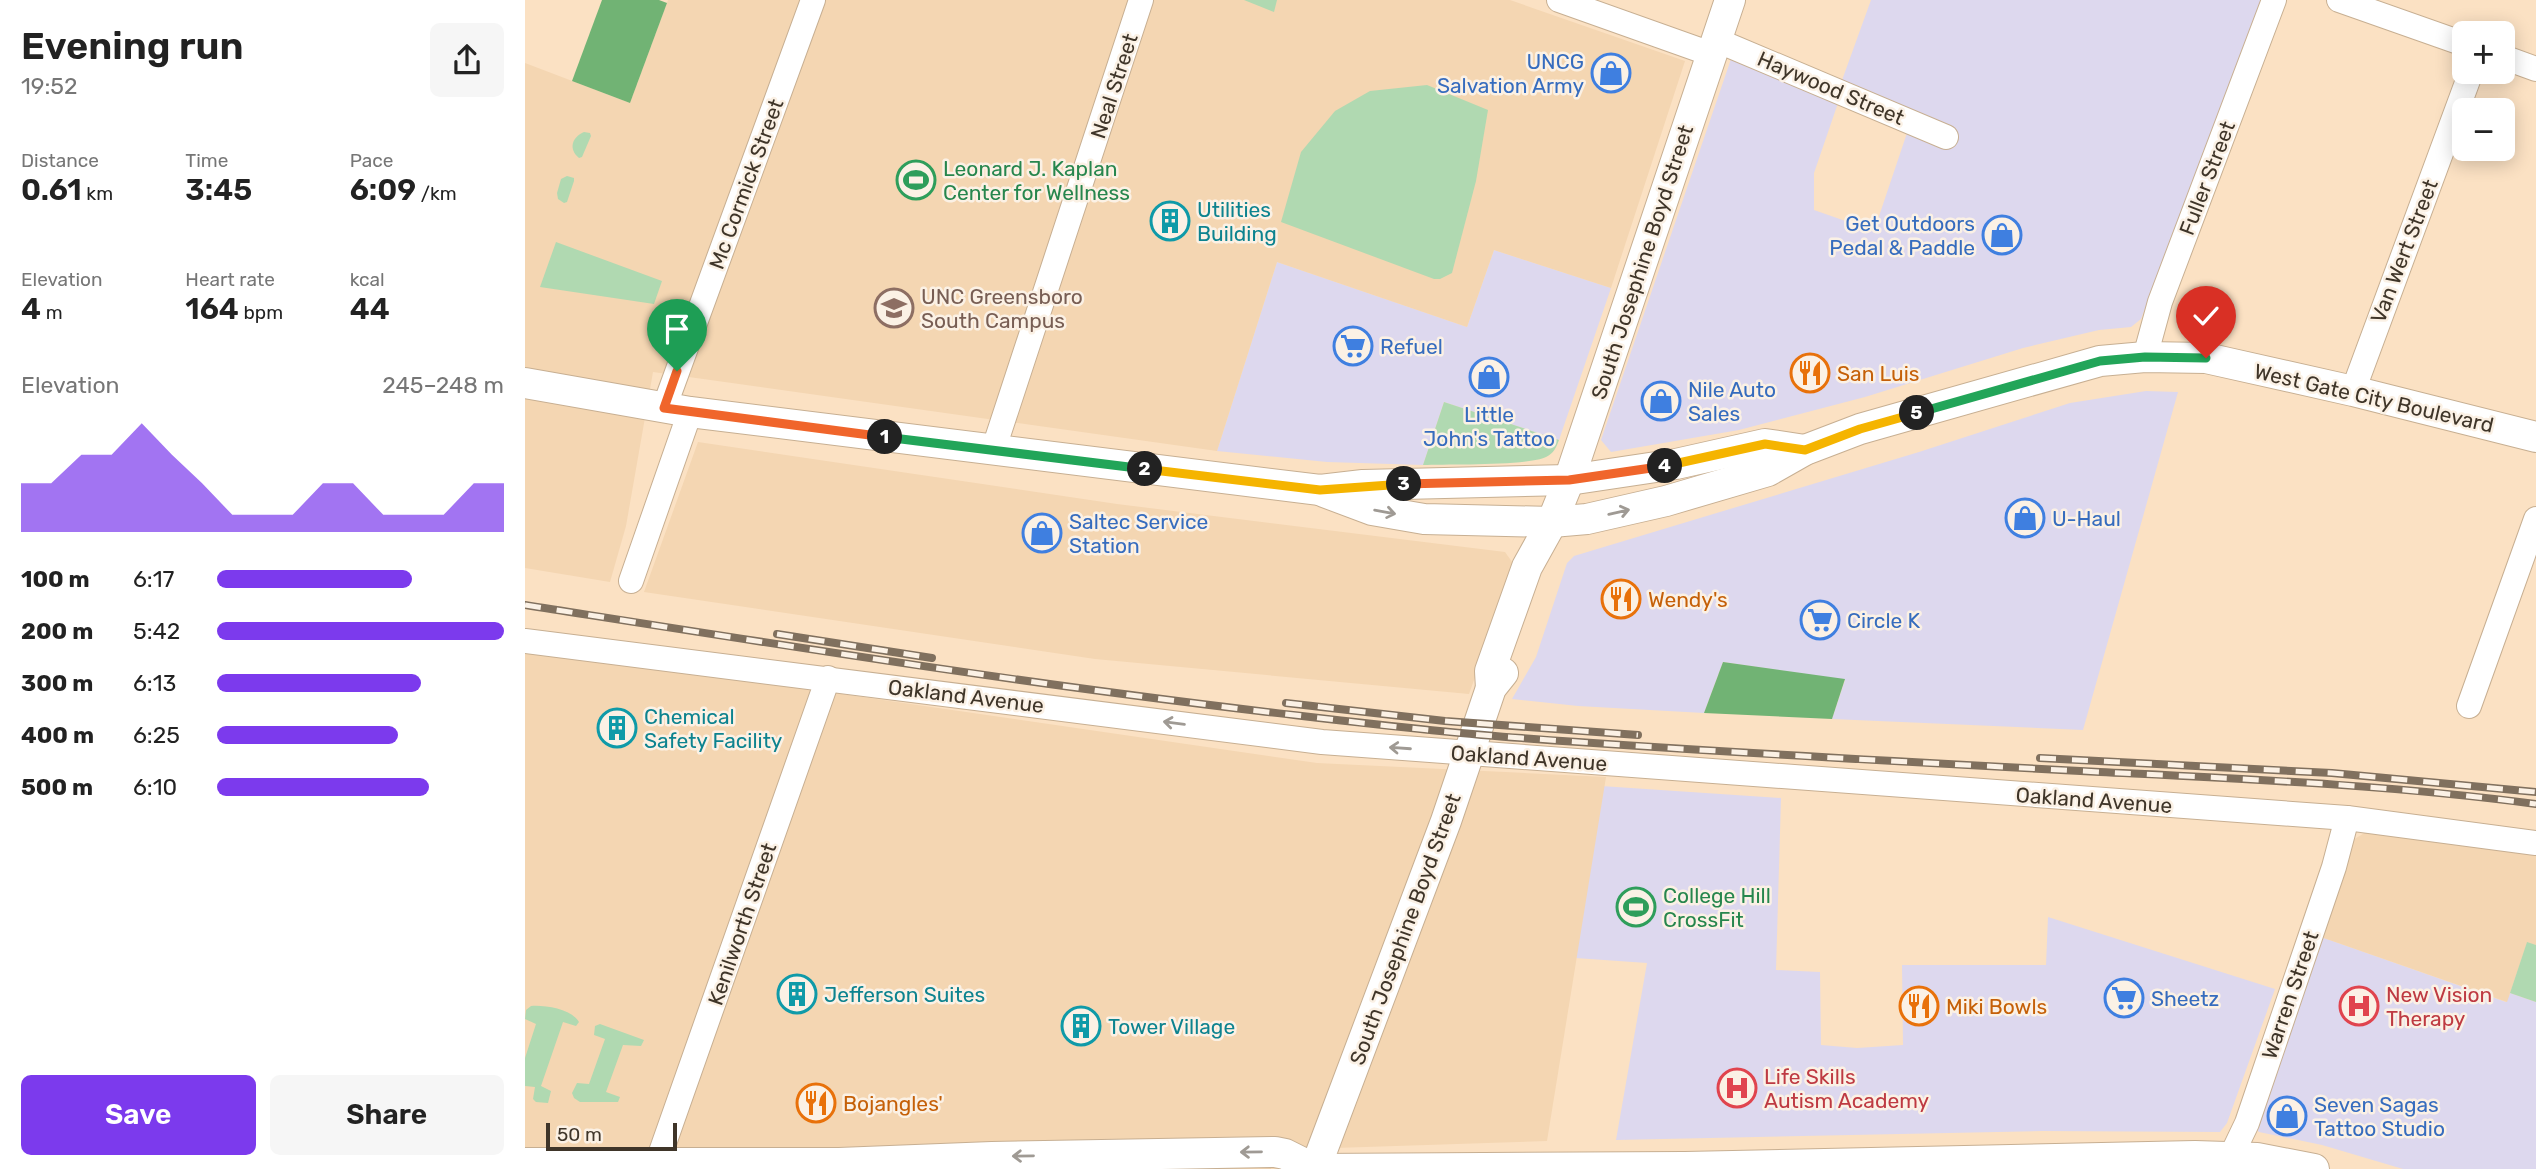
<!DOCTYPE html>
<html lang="en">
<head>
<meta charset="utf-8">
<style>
	:root { --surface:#fff; --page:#f6f6f6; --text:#222; --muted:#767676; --accent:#7c3aed }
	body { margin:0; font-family:Rubik,sans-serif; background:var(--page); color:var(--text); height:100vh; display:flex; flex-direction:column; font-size:26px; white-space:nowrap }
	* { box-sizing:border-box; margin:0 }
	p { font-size:23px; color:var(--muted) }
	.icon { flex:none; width:38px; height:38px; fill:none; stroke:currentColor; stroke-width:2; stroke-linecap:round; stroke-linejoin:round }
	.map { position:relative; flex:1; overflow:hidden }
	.sheet { display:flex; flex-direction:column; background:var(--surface); width:525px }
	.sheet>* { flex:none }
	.fabs { position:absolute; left:1927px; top:21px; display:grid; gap:14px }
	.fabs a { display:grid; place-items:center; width:63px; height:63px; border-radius:10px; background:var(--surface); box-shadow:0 4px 18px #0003; font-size:35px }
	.scale { position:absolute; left:21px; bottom:18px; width:131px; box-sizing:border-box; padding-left:7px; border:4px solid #3f3529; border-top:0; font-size:19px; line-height:24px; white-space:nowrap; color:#3f3529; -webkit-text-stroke:5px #fbf1e5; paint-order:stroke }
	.pin { position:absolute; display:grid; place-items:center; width:60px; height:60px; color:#fff; margin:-72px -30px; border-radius:50% 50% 50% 0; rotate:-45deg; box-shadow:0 0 7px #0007 }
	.pin .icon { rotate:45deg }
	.km { position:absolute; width:35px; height:35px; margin:-18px; border-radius:50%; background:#222; color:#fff; font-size:19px; line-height:35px; text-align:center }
	.round { display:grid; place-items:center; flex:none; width:74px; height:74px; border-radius:10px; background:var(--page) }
	.headline { display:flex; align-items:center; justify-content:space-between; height:119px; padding:0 21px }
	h1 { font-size:38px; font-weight:600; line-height:52px }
	.figures { display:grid; grid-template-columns:repeat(3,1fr); gap:10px; height:119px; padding:7px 21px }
	.figures div { display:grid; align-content:center }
	.figures b { font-size:30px; font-weight:600 }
	.figures small { font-size:19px; font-weight:400 }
	.figures p { font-size:19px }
	.chart { height:196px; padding:14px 21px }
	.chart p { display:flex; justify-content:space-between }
	.chart svg { width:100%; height:126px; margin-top:7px; fill:var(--accent); opacity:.7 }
	.button { display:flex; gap:14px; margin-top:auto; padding:14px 21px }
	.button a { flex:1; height:80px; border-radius:10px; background:var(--accent); color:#fff; font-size:28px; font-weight:600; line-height:80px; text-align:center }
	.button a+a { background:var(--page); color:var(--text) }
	ul { padding:0 21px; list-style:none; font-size:23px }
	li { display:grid; grid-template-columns:112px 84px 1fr; align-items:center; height:52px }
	li i { height:18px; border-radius:9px; background:var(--accent) }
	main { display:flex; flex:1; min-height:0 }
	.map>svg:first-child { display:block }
	.commercial { fill:#ddd8ee }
	.built { fill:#f4d6b2 }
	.green { fill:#b0d9b1 }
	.forest { fill:#71b374 }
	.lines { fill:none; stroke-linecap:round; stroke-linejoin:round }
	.minor-casing { stroke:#c7af92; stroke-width:26 }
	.major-casing { stroke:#c7af92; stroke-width:32 }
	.minor { stroke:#fff; stroke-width:24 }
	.major { stroke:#fff; stroke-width:30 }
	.rail-casing { stroke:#80705e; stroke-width:8 }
	.rail { stroke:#fbf1e5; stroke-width:5; stroke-dasharray:16; stroke-linecap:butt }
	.oneway { stroke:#9f9a94 }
	.split-1-casing { stroke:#fff; stroke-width:14 }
	.split-2-casing { stroke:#fff; stroke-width:14 }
	.split-3-casing { stroke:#fff; stroke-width:14 }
	.split-4-casing { stroke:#fff; stroke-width:14 }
	.split-5-casing { stroke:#fff; stroke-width:14 }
	.split-6-casing { stroke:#fff; stroke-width:14 }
	.split-1 { stroke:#f0652b; stroke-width:9 }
	.split-2 { stroke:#22a559; stroke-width:9 }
	.split-3 { stroke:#f5b400; stroke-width:9 }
	.split-4 { stroke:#f0652b; stroke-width:9 }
	.split-5 { stroke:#f5b400; stroke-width:9 }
	.split-6 { stroke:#22a559; stroke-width:9 }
	.labels { text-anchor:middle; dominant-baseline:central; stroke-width:5; stroke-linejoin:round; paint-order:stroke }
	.shop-label { font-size:21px; fill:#366cbe; stroke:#fbf1e5; text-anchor:start }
	.street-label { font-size:21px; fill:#3f3529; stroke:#fbf1e5 }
	.leisure-label { font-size:21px; fill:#27864d; stroke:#fbf1e5; text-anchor:start }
	.culture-label { font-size:21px; fill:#0d838f; stroke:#fbf1e5; text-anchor:start }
	.education-label { font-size:21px; fill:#785e54; stroke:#fbf1e5; text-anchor:start }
	.food-label { font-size:21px; fill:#c56008; stroke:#fbf1e5; text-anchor:start }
	.health-label { font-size:21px; fill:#be3a42; stroke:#fbf1e5; text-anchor:start }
</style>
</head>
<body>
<main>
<section class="sheet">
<div class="headline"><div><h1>Evening run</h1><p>19:52</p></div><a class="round"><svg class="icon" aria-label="share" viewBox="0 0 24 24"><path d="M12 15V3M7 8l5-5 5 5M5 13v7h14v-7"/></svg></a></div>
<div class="figures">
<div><p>Distance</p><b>0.61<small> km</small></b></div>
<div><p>Time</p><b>3:45</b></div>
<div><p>Pace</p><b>6:09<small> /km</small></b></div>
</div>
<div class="figures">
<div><p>Elevation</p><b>4<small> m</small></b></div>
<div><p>Heart rate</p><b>164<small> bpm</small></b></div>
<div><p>kcal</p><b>44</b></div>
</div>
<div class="chart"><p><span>Elevation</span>245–248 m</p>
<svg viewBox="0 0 160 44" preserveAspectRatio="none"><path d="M0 44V27L10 27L20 17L30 17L40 6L50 17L60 27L70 38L80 38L90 38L100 27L110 27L120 38L130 38L140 38L150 27L160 27V44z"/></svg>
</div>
<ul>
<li><b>100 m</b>6:17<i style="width:68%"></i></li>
<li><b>200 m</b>5:42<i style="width:100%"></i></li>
<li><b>300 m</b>6:13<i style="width:71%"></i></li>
<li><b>400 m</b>6:25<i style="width:63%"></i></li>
<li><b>500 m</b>6:10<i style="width:74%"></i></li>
</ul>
<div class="button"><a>Save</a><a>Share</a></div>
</section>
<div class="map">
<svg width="2011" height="1169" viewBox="0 0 2011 1169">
	<rect width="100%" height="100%" fill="#fbe1c3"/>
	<g class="commercial">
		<path d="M 1346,0 L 1738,0 L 1616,319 L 1606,327 L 1574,330 L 1498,348 L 1340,397 L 1214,430 L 1086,452 L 1076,440 L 1078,434 L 1206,59 L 1313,103 L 1289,173 L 1289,210 L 1349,231 L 1383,130 L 1316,83 Z"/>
		<path d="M 969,250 L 1086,288 L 1034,440 L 919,402 L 898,465 L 802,462 L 692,451 L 752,262 L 942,327 Z"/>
		<path d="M 1621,391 L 1653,392 L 1558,730 L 1307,719 L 1320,680 L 1198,662 L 1179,713 L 1053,706 L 987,699 L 1011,657 L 1042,563 L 1049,556 L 1394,452 L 1545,403 Z"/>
		<path d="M 1076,786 L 1256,798 L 1251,970 L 1295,972 L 1296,1045 L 1332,1048 L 1378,1045 L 1377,965 L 1521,965 L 1523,917 L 1750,989 L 1702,1123 L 1695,1132 L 1517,1131 L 1091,1140 L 1122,963 L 1036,957 Z"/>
		<path d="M 1796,937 L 1981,1002 L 1985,993 L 2011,1002 L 2011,1169 L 1878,1169 L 1797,1145 L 1734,1132 L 1730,1127 Z"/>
	</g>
	<g class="built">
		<path d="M 143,0 L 985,0 L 1160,61 L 1086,288 L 969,250 L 942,327 L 752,262 L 692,451 L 128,372 L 101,526 L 85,582 L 0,568 L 0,63 L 105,103 Z"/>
		<path d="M 173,442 L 592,504 L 980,552 L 990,566 L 944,694 L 570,659 L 119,592 Z"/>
		<path d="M 0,648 L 792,763 L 1081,777 L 1022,1141 L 779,1149 L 771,1169 L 0,1169 Z"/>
		<path d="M 1841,832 L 2011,855 L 2011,945 L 2002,943 L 1982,1002 L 1796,937 L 1828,840 Z"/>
	</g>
	<g class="green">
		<path d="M 719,0 L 752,0 L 749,12 Z"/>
		<path d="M 902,85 L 963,110 L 951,181 L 927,273 L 915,279 L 909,279 L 756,222 L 776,152 L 810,111 L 845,91 Z"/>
		<path d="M 59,132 L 65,133 L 66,136 L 57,157 L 54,158 C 43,149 47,137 59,132 Z"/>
		<path d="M 42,176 L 49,178 L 49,181 L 42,202 L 39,203 L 33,199 L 32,193 L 36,179 Z"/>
		<path d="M 31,242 L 137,281 L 129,304 L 15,287 Z"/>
		<path d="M 919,402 L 1034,440 C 1031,448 1029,453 1021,457 C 1002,466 923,464 898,465 Z"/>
		<path d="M 2002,942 L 2011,945 L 2011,1002 L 1985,993 Z"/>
		<path d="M 6,1006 C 21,1005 46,1009 54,1022 L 51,1026 L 38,1022 L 16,1086 L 26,1091 L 23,1103 L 11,1102 L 8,1099 L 10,1087 L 0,1086 L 0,1058 L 11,1024 L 0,1019 L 1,1010 Z"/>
		<path d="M 75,1024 L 119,1040 L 116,1046 L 98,1045 L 81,1092 L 95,1097 L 93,1102 L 55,1102 L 49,1098 L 47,1093 L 52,1083 L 64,1084 L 80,1039 L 69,1035 L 70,1026 Z"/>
	</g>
	<g class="forest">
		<path d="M 77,0 L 134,0 L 142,3 L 105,103 L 47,81 Z"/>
		<path d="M 1198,662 L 1320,679 L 1307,719 L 1179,713 Z"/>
	</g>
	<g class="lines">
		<defs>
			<g id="minor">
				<path d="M 1034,0 L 1186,54"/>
				<path d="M 1814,0 L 1939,44"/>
				<path d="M 1191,40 L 1421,137"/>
				<path d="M 1978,57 L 2011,69"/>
				<path d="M 1620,357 L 1635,302 L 1749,0"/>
				<path d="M 1828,391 L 1946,72"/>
				<path d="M 139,408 L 288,0"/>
				<path d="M 468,451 L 616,0"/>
				<path d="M 106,581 L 165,412"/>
				<path d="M 0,641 L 797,742 L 1822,818 L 2011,843"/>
				<path d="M 1944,706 L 2011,519"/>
				<path d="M 130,1169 L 303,678"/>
				<path d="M 1700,1169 L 1722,1123 L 1809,867 L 1822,818"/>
			</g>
			<g id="major">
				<path d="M 0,383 L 165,412 L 795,490 L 838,485 L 1044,480 L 1151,464 L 1240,444 L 1280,450"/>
				<path d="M 799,492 L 847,510 L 899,519 L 1027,522 L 1062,519 L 1141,501 L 1243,471 L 1280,450 L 1335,429 L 1575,361 L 1620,357 L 1681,358 L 1828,391 L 2011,437"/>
				<path d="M 966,688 L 965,671 L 1002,567 L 1027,522 L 1044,480 L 1205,0"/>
				<path d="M 0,1163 L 314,1163 L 467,1157 L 750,1152 L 760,1154 L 790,1169 L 1160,1167 L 1670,1156 L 1732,1158 L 1789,1169"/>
				<path d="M 790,1169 L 921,821 L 966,688 L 978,673"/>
			</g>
		</defs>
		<use href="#minor" class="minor-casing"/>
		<use href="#major" class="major-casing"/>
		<use href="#minor" class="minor"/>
		<use href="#major" class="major"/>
		<defs>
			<g id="rail">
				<path d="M 0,605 C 244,643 488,682 734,711 C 822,721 909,732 997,738 C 1190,752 1382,762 1575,772 C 1720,779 1867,785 2011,804"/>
				<path d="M 252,634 L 407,658"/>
				<path d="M 761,703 L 920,721 L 1113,735"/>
				<path d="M 1515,758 L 1807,773 L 2011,792"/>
			</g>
		</defs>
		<use href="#rail" class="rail-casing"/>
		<use href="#rail" class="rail"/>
	</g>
	<defs><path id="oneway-shaft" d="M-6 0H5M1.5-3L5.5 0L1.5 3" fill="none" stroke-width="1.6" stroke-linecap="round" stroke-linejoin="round" transform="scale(1.75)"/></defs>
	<g class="oneway">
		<use href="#oneway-shaft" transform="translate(860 512) rotate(10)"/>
		<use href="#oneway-shaft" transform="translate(1094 512) rotate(-13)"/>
		<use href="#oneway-shaft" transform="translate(649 723) rotate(-173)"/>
		<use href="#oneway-shaft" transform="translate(875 748) rotate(-176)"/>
		<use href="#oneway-shaft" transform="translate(726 1152) rotate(179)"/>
		<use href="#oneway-shaft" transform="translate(498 1156) rotate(179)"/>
	</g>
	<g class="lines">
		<defs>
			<path id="split-1" d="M 152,371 L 139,408 L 360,437"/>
			<path id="split-2" d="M 360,437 L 620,469"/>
			<path id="split-3" d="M 620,469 L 795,490 L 879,484"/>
			<path id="split-4" d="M 879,484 L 1044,480 L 1140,466"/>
			<path id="split-5" d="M 1140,466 L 1240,444 L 1280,450 L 1335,429 L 1392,413"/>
			<path id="split-6" d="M 1392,413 L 1575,361 L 1620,357 L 1681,358"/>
		</defs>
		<use href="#split-1" class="split-1-casing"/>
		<use href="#split-2" class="split-2-casing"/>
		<use href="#split-3" class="split-3-casing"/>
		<use href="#split-4" class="split-4-casing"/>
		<use href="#split-5" class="split-5-casing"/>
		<use href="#split-6" class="split-6-casing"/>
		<use href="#split-1" class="split-1"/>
		<use href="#split-2" class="split-2"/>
		<use href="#split-3" class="split-3"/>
		<use href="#split-4" class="split-4"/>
		<use href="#split-5" class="split-5"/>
		<use href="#split-6" class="split-6"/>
	</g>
	<defs>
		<symbol id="shop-ring" viewBox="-11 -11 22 22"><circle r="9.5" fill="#fbf1e5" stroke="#3f7fe0" stroke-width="1.5"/><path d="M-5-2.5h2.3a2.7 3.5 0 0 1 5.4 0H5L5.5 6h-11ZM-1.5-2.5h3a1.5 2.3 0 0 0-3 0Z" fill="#3f7fe0"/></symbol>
		<symbol id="stadium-ring" viewBox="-11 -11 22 22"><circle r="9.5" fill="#fbf1e5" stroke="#2e9e5b" stroke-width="1.5"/><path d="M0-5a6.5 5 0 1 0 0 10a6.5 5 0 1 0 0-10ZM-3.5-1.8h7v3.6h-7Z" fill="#2e9e5b"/></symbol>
		<symbol id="building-ring" viewBox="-11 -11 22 22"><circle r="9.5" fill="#fbf1e5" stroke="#0f9aa8" stroke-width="1.5"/><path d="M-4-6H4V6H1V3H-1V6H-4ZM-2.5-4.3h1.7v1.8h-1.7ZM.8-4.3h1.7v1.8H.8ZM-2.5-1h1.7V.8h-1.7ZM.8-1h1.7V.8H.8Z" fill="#0f9aa8"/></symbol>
		<symbol id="university-ring" viewBox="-11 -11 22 22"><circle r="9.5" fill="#fbf1e5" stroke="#8d6e63" stroke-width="1.5"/><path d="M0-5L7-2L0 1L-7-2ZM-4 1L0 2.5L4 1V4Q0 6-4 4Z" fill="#8d6e63"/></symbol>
		<symbol id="supermarket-ring" viewBox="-11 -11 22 22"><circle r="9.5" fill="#fbf1e5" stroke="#3f7fe0" stroke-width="1.5"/><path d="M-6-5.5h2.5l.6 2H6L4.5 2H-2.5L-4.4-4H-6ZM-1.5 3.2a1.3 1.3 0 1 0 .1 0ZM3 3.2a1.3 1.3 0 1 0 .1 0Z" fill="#3f7fe0"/></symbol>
		<symbol id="restaurant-ring" viewBox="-11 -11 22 22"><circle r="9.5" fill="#fbf1e5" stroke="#e8710a" stroke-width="1.5"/><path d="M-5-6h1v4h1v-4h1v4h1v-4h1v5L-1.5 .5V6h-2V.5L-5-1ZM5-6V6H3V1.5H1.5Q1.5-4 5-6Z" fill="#e8710a"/></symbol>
		<symbol id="hospital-ring" viewBox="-11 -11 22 22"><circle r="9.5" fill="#fbf1e5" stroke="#e0444e" stroke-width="1.5"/><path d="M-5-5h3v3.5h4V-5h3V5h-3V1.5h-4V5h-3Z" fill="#e0444e"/></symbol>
	</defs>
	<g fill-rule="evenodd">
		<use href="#shop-ring" x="1064" y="51" width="44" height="44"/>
		<use href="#stadium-ring" x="369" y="158" width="44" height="44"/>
		<use href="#building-ring" x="623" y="199" width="44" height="44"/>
		<use href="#shop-ring" x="1455" y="213" width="44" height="44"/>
		<use href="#university-ring" x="347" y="286" width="44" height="44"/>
		<use href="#supermarket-ring" x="806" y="324" width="44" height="44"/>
		<use href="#restaurant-ring" x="1263" y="351" width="44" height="44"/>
		<use href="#shop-ring" x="942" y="355" width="44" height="44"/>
		<use href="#shop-ring" x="1114" y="379" width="44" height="44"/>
		<use href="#shop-ring" x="1478" y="496" width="44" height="44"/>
		<use href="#shop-ring" x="495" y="511" width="44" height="44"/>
		<use href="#restaurant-ring" x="1074" y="577" width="44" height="44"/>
		<use href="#supermarket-ring" x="1273" y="598" width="44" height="44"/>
		<use href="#building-ring" x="70" y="706" width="44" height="44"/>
		<use href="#stadium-ring" x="1089" y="885" width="44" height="44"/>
		<use href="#building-ring" x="250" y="972" width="44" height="44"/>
		<use href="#supermarket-ring" x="1577" y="976" width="44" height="44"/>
		<use href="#restaurant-ring" x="1372" y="984" width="44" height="44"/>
		<use href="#hospital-ring" x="1812" y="984" width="44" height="44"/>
		<use href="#building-ring" x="534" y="1004" width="44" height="44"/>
		<use href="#hospital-ring" x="1190" y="1066" width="44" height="44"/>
		<use href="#restaurant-ring" x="269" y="1081" width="44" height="44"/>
		<use href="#shop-ring" x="1740" y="1094" width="44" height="44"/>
	</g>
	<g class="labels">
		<g class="shop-label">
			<text x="1059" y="61" text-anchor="end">UNCG<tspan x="1059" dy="24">Salvation Army</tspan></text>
			<text x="1450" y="223" text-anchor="end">Get Outdoors<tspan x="1450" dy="24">Pedal &amp; Paddle</tspan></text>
			<text x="855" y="346">Refuel</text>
			<text x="1163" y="389">Nile Auto<tspan x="1163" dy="24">Sales</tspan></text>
			<text x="964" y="414" text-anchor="middle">Little<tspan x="964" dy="24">John's Tattoo</tspan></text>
			<text x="1527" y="518">U-Haul</text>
			<text x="544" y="521">Saltec Service<tspan x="544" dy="24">Station</tspan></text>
			<text x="1322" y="620">Circle K</text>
			<text x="1626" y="998">Sheetz</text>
			<text x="1789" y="1104">Seven Sagas<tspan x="1789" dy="24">Tattoo Studio</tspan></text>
		</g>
		<g class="street-label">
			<text transform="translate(589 86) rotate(-72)">Neal Street</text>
			<text transform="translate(1306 88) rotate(23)">Haywood Street</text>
			<text transform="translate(1682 178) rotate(-69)">Fuller Street</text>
			<text transform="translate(221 184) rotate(-70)">Mc Cormick Street</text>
			<text transform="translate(1879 251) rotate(-69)">Van Wert Street</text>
			<text transform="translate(1117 262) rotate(-72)">South Josephine Boyd Street</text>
			<text transform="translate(1849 398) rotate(13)">West Gate City Boulevard</text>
			<text transform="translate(441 696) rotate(7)">Oakland Avenue</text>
			<text transform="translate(1004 758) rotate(4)">Oakland Avenue</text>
			<text transform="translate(1569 800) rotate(4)">Oakland Avenue</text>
			<text transform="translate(217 924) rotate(-71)">Kenilworth Street</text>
			<text transform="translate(880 929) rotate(-70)">South Josephine Boyd Street</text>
			<text transform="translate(1765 995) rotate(-71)">Warren Street</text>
		</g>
		<g class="leisure-label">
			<text x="418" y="168">Leonard J. Kaplan<tspan x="418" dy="24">Center for Wellness</tspan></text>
			<text x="1138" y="895">College Hill<tspan x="1138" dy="24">CrossFit</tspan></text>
		</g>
		<g class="culture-label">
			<text x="672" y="209">Utilities<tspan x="672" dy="24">Building</tspan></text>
			<text x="119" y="716">Chemical<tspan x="119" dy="24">Safety Facility</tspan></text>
			<text x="299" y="994">Jefferson Suites</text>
			<text x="583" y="1026">Tower Village</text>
		</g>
		<g class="education-label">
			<text x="396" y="296">UNC Greensboro<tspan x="396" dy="24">South Campus</tspan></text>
		</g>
		<g class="food-label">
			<text x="1312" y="373">San Luis</text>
			<text x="1123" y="599">Wendy's</text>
			<text x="1421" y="1006">Miki Bowls</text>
			<text x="318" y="1103">Bojangles'</text>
		</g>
		<g class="health-label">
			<text x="1861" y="994">New Vision<tspan x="1861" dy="24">Therapy</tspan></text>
			<text x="1239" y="1076">Life Skills<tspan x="1239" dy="24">Autism Academy</tspan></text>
		</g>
	</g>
</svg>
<div class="fabs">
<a>+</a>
<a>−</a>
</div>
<div class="scale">50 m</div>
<div class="pin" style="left:152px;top:371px;background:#1e9e55"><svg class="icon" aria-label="arrive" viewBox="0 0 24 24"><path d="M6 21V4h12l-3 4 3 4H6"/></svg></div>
<div class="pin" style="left:1681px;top:358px;background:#d93025"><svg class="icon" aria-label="check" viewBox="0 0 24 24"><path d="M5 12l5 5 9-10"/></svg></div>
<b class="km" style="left:360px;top:437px">1</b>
<b class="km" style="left:620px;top:469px">2</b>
<b class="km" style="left:879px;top:484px">3</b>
<b class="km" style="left:1140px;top:466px">4</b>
<b class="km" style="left:1392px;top:413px">5</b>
</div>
</main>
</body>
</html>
